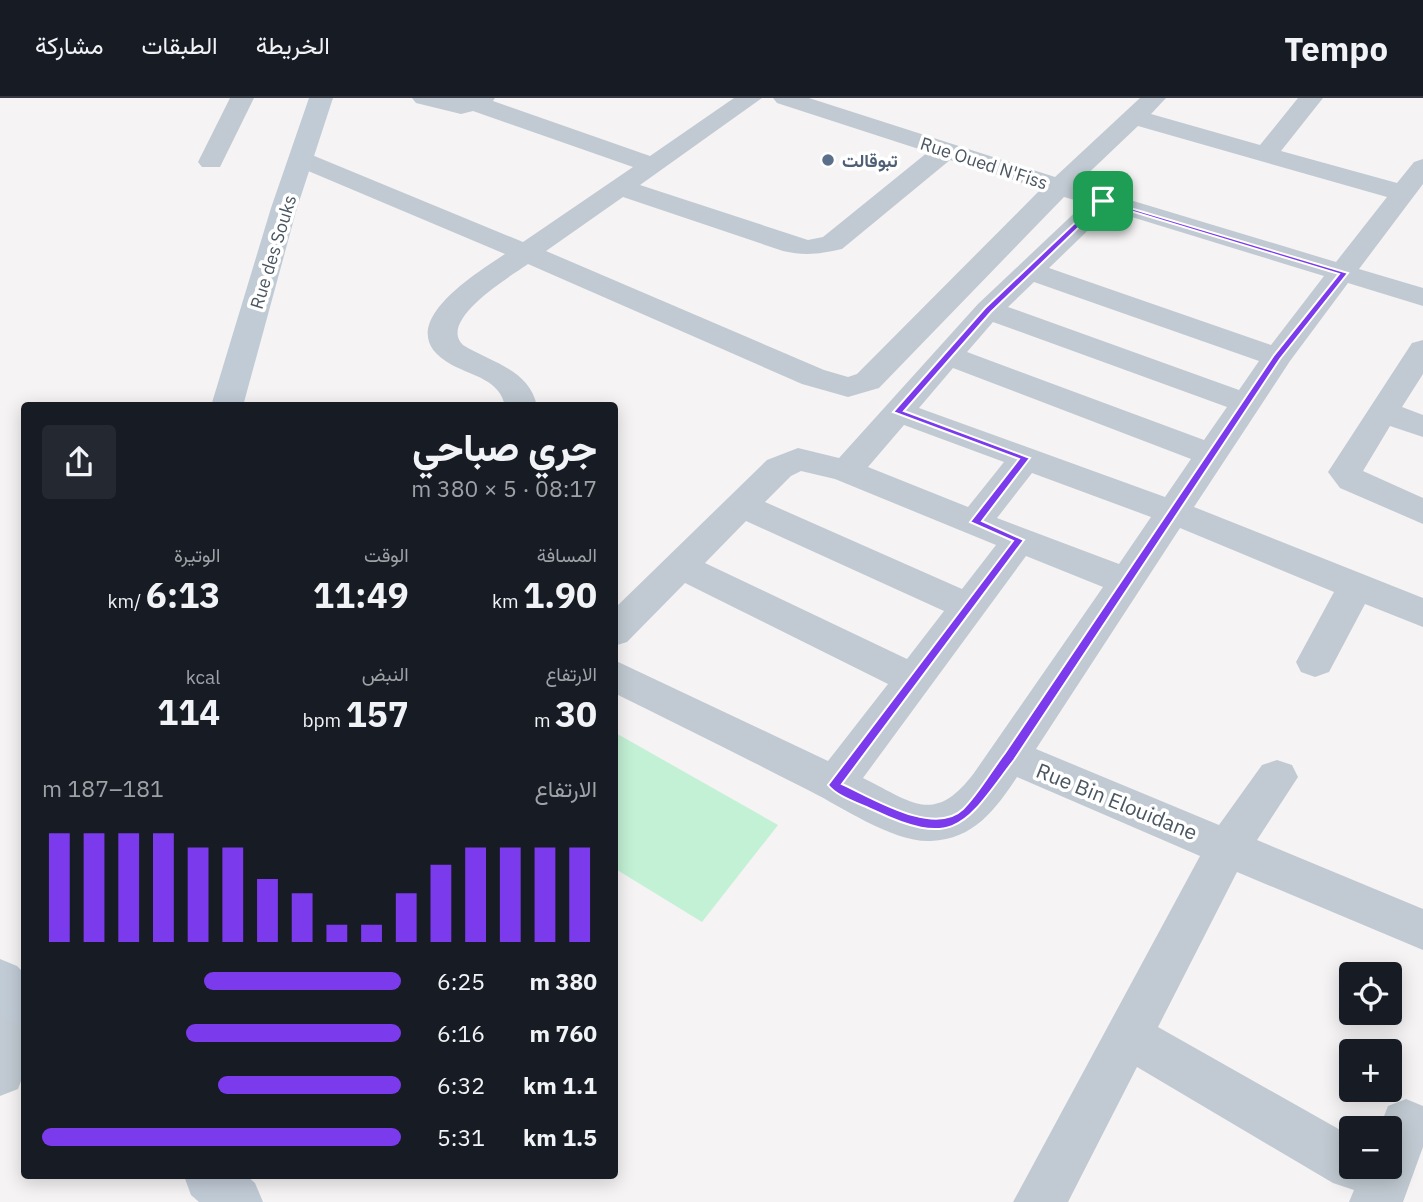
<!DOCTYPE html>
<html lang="ar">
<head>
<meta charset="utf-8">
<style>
	:root { --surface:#171b24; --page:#242831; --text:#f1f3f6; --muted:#9ea1a6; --line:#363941; --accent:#7c3aed }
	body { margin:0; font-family:"IBM Plex Sans",Vazirmatn,sans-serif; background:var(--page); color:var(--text); direction:rtl; height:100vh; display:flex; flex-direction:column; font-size:26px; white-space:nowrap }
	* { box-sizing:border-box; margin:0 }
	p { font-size:23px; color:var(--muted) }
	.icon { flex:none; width:38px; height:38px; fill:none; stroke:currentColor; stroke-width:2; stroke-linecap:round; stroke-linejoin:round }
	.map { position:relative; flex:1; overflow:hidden; direction:ltr }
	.side { position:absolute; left:21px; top:304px; width:597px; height:777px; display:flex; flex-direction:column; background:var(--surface); border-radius:7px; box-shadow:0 4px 18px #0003; direction:rtl }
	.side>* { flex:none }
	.controls { position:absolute; left:1339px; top:864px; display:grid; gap:14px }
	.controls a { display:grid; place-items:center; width:63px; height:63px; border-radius:7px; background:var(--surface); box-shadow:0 4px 18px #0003; font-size:35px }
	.pin { position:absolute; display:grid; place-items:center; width:60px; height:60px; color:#fff; margin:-30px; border-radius:14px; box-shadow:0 4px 10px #0006 }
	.round { display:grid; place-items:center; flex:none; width:74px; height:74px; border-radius:7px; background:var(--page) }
	.headline { display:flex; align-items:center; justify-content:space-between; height:119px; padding:0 21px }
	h1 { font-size:38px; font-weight:800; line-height:52px }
	.metrics { display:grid; grid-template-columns:repeat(3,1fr); gap:10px; height:119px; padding:7px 21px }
	.metrics div { display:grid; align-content:center }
	.metrics b { font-size:35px; font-weight:800 }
	.metrics small { font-size:19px; font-weight:400 }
	.metrics p { font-size:19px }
	.chart { height:196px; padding:14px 21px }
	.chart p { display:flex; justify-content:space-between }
	.chart svg { width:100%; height:126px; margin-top:7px; stroke:var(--accent); stroke-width:6 }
	ul { padding:0 21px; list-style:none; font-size:23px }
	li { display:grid; grid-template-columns:112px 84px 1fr; align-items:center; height:52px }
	li i { height:18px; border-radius:9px; background:var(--accent) }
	header { display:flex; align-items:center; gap:42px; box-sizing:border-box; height:98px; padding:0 35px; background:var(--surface); border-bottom:2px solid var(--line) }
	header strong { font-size:33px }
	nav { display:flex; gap:38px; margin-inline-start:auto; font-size:24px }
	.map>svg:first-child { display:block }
	.green { fill:#c3f1d5 }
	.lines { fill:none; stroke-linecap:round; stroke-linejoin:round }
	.street { fill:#c1cad2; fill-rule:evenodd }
	.secondary { fill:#c1cbd6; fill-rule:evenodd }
	.route { fill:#7c3aed; stroke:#fff; stroke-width:2; fill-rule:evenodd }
	.service-dot { fill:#5c6f8a; stroke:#fff; stroke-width:2.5 }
	.labels { text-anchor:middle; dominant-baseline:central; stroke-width:7; stroke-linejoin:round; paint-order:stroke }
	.far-service-label { font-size:18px; font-weight:bold; fill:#4e5e75; stroke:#fff; text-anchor:start }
	.far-street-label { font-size:18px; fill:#4a5661; stroke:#fff }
	.street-label { font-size:21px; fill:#4a5661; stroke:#fff }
</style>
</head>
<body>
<header>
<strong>Tempo</strong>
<nav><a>الخريطة</a><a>الطبقات</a><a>مشاركة</a></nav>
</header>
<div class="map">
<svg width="1423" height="1104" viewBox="0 0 1423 1104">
	<rect width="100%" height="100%" fill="#f5f3f3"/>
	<path class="green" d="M 614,634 L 778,727 L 702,824 L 614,770 Z"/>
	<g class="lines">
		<g class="street">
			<path d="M 230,0 L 254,0 L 220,69 L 202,69 L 198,64 Z"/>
			<path d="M 412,0 L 495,0 L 493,3 L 650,58 L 734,0 L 762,0 L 640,87 L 808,142 L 823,139 L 928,54 L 777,5 L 773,0 L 809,0 L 1055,79 L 1140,0 L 1166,0 L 1151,16 L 1260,47 L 1298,0 L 1323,0 L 1281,53 L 1397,85 L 1414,64 L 1423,61 L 1423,86 L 1359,171 L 1423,190 L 1423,208 L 1348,185 L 1290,263 L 1194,409 L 1423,500 L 1423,529 L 1365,506 L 1329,574 L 1315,579 L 1301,574 L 1296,564 L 1334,494 L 1180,430 L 1036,651 L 1219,727 L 1262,667 L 1277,662 L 1292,667 L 1298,679 L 1257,742 L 1423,811 L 1423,852 L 1237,774 L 1158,929 L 1351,1038 L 1351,1069 L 1390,1069 L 1390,1031 L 1379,1031 L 1388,1008 L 1406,1001 L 1423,1008 L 1423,1049 L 1403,1104 L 1349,1104 L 1354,1092 L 1333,1085 L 1137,969 L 1068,1104 L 1013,1104 L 1200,758 L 1017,679 C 995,712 974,741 931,743 C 894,745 842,709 810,693 C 745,660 679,627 614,595 L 614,562 L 828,663 L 888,586 L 685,485 L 627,544 L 614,548 L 614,511 L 767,362 L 798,350 L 839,360 L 978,206 L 1085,105 L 1064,99 L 879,290 L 848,299 L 802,286 L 528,166 C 511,178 437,222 463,247 C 492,265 529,271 537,308 L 505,308 C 500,282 473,278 452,267 C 386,231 472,178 505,156 L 294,67 L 290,62 L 294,57 L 312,57 L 523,144 L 633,69 L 473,13 L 461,16 L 416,5 ZM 1138,28 L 1387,99 L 1336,164 L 1077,86 ZM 950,62 L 1041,91 L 857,276 L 848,279 L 824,272 L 546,153 L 623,99 L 783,153 C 805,158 820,156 842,151 ZM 1109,112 L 1324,178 L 1271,247 L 1049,170 ZM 1034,184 L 1259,263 L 1239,292 L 1008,209 ZM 993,224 L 1227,309 L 1204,342 L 967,254 ZM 953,270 L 1191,361 L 1165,399 L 919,310 ZM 904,327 L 1004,364 L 968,409 L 868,369 ZM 801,373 L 835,381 L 996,447 L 962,491 L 765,404 L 791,378 ZM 1032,375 L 1151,419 L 1119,466 L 997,420 ZM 746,423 L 944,513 L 907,561 L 705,465 ZM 1026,458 L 1103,489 L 974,675 C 934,728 912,704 863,680 Z"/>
			<path d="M 1423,242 L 1423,276 L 1402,309 L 1423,317 L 1423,339 L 1390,328 L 1363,373 L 1423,400 L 1423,426 L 1340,390 L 1328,374 L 1412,245 Z"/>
			<path d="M 21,882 L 24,883 L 24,975 L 18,991 L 0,998 L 0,897 L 4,888 Z"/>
		</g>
		<g class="secondary">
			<path d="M 309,0 L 333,0 L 297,110 L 243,308 L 211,308 L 271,110 Z"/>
			<path d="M 0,861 L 17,868 L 24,875 L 24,929 L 7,923 L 0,915 Z"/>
			<path d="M 184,1078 L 247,1078 L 255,1085 L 263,1104 L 199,1104 L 191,1097 Z"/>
		</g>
	</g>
	<path class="route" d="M 1100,101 L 1348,175 L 1280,261 L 1014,662 C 966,725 957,752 875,713 C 861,706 837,699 828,687 L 1013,443 L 970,424 L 1019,361 L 893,314 L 985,210 ZM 1104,105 L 1339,176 L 1274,257 L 1005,655 C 991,673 979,695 963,711 C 934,739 871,699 842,686 L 1024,442 L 982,423 L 1030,360 L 904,313 L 991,214 Z"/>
	<circle class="service-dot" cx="828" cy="62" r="7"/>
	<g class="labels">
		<g class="far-service-label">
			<text x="842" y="62">تبوقالت</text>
		</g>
		<g class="far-street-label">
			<text transform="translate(984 65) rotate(18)">Rue Oued N'Fiss</text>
			<text transform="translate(273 154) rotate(-73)">Rue des Souks</text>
		</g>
		<g class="street-label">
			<text transform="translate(1117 703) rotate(22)">Rue Bin Elouidane</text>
		</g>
	</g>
</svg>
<div class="controls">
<a><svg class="icon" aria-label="locate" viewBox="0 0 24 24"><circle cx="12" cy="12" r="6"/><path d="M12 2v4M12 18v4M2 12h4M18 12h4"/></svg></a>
<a>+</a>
<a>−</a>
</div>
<div class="pin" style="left:1103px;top:103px;background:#1e9e55"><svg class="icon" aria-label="arrive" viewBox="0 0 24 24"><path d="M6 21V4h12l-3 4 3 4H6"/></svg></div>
<section class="side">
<div class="headline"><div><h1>جري صباحي</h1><p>08:17 · 5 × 380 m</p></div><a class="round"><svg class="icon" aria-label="share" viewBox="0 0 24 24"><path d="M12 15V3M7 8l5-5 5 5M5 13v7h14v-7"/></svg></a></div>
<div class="metrics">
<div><p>المسافة</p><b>1.90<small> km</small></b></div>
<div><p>الوقت</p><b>11:49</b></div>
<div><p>الوتيرة</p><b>6:13<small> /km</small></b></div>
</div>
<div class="metrics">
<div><p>الارتفاع</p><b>30<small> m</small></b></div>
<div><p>النبض</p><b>157<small> bpm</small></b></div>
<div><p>kcal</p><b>114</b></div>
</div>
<div class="chart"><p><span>الارتفاع</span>181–187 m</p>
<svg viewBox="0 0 160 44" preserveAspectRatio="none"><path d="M5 44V6M15 44V6M25 44V6M35 44V6M45 44V11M55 44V11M65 44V22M75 44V27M85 44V38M95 44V38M105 44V27M115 44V17M125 44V11M135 44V11M145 44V11M155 44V11"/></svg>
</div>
<ul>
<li><b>380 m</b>6:25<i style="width:55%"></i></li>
<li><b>760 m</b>6:16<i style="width:60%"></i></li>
<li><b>1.1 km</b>6:32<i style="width:51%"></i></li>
<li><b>1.5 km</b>5:31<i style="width:100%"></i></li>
</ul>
</section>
</div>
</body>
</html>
